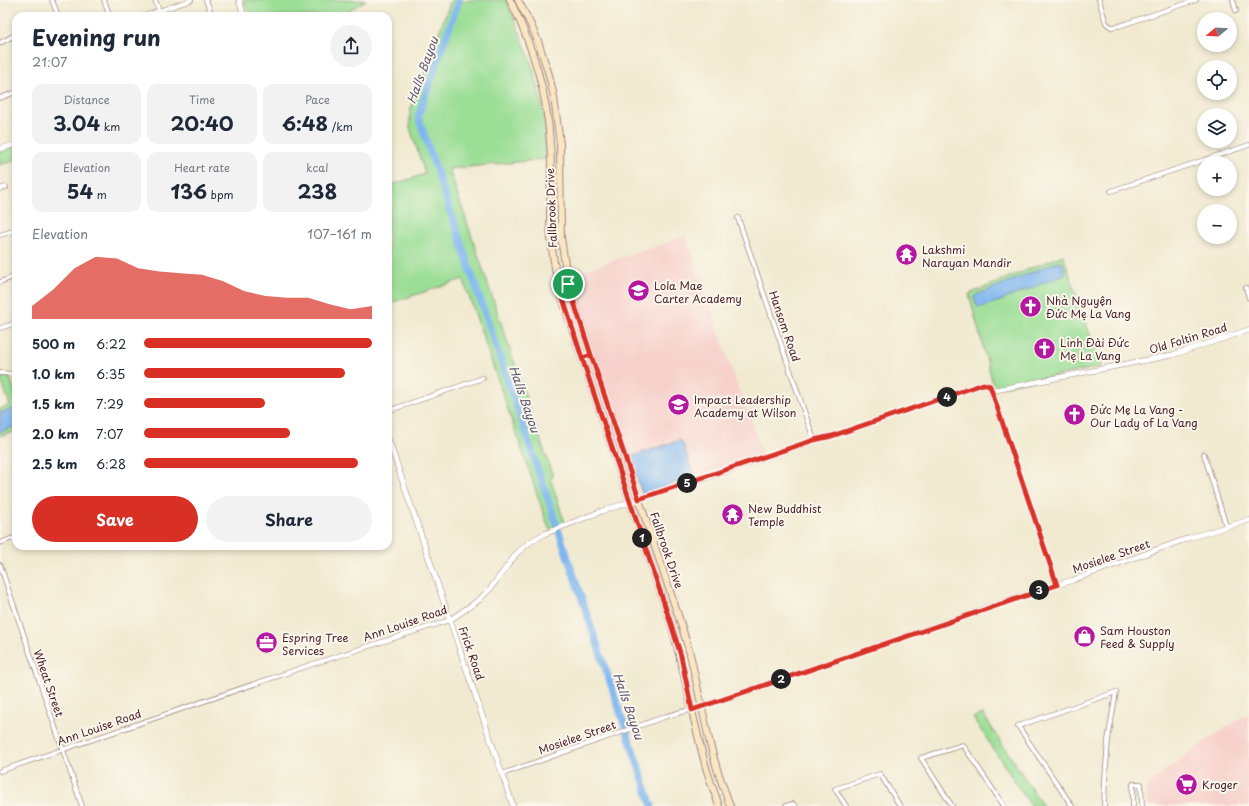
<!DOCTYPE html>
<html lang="en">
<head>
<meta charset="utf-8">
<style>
	:root { --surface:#fff; --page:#f2f2f3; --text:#1f2937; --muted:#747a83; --accent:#d93025 }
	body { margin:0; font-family:"Playpen Sans",sans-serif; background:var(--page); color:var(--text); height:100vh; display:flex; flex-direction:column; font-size:15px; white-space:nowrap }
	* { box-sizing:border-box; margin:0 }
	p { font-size:13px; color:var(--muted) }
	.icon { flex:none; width:22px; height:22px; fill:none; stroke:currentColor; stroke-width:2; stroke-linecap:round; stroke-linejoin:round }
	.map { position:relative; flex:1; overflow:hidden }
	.panel { position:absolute; left:12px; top:12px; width:380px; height:538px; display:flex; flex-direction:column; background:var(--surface); border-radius:12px; box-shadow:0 2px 6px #0003 }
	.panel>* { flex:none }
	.needle { width:26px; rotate:252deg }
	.fabs { position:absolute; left:1197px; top:12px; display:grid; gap:8px }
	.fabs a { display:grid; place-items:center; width:40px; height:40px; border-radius:50%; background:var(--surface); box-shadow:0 2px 6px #0003; font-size:20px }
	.pin { position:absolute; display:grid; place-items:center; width:34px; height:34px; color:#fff; margin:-17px; border:2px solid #fff; border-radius:50%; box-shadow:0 1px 4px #0007 }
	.km { position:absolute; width:20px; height:20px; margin:-10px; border-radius:50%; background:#222; color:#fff; font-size:11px; line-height:20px; text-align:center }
	.round { display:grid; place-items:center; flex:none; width:42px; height:42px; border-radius:21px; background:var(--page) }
	.overview { display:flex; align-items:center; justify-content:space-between; height:68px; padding:0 20px }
	h1 { font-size:22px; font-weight:700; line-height:30px }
	.figures { display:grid; grid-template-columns:repeat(3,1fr); gap:6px; height:68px; padding:4px 20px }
	.figures div { display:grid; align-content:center; border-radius:10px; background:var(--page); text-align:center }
	.figures b { font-size:20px; font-weight:700 }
	.figures small { font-size:11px; font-weight:400 }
	.figures p { font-size:11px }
	.chart { height:112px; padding:8px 20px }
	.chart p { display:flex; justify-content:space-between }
	.chart svg { width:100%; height:72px; margin-top:4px; fill:var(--accent); opacity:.7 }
	.primary-button { display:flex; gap:8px; margin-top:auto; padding:8px 20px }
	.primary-button a { flex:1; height:46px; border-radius:24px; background:var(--accent); color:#fff; font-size:16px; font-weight:700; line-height:46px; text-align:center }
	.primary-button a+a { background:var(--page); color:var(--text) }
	ul { padding:0 20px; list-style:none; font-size:13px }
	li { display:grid; grid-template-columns:64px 48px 1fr; align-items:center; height:30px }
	li i { height:10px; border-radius:5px; background:var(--accent) }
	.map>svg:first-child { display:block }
	.built { fill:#f7d0cb }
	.green { fill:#9bde96; stroke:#727e60 }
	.water { fill:#7fb6ef; stroke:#646a8d }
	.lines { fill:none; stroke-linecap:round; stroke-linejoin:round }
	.river { stroke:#7fb6ef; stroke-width:7 }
	.minor-casing { stroke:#9e847e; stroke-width:5.5 }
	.tertiary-casing { stroke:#9e847e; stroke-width:6 }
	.secondary-casing { stroke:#9e847e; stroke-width:8 }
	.minor { stroke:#fff; stroke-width:4 }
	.tertiary { stroke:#fff; stroke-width:5 }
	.secondary { stroke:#fbe6c4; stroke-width:6 }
	.route-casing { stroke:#fff; stroke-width:8 }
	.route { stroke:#d93025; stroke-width:5 }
	.labels { text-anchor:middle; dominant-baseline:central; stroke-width:4; stroke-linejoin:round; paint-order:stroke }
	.street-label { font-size:11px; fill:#4a1f2b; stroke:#fbf7ec }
	.poi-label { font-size:11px; fill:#4a1f2b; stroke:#fbf7ec; text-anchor:start }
	.water-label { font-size:12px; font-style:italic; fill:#5d5470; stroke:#fbf7ec }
</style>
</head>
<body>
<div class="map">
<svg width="1249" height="806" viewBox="0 0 1249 806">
	<rect width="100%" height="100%" fill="#fbf7ec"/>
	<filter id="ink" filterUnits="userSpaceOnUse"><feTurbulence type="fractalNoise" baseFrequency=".025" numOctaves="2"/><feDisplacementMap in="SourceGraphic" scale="8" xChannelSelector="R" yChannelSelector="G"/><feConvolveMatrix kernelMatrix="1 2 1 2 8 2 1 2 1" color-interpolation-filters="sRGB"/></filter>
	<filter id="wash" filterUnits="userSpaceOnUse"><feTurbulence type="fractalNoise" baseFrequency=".012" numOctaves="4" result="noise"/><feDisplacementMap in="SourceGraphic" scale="16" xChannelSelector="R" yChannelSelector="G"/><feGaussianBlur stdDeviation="0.9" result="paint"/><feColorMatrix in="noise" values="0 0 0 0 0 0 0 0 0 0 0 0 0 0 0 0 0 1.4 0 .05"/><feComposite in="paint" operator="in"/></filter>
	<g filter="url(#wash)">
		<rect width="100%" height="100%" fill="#f1ead1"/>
		<g class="built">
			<path d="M 686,236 L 746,411 L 748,411 L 762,454 L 694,477 L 683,444 L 680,440 L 630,457 L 578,307 L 570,275 Z"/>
			<path d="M 1243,716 L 1249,716 L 1249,806 L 1148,806 L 1147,785 L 1193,750 Z"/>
		</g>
		<g class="green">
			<path d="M 244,0 L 366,0 L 341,16 L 249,16 Z"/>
			<path d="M 451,0 L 506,0 C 521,35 537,72 543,110 C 546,126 545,143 546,159 L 449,169 L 553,477 L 550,478 L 565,523 L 549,529 L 463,279 L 388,304 L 388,186 L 425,174 L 410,128 L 410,111 Z"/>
			<path d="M 16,146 L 16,160 L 0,165 L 0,151 Z"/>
			<path d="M 1063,255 L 1101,367 L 994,388 L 969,294 Z"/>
			<path d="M 0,377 L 10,378 L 16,394 L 16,431 L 0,436 L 0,409 L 10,405 Z"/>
			<path d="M 983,714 L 991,727 L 1043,806 L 1031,806 L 973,718 Z"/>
		</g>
		<g class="water">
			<path d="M 1057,262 L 1061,262 L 1063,264 L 1065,274 L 1061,276 L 1000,301 L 978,308 L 974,297 L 976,295 Z"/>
			<path d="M 16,408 L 16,426 L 0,432 L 0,413 Z"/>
			<path d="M 680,440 L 683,444 L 694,477 L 642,494 L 630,457 Z"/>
		</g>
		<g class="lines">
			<path class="river" d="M 459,0 L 418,116 L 652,806"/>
		</g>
	</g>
	<g filter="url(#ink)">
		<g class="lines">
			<defs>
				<g id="minor">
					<path d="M 52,0 L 58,16"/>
					<path d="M 104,0 L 110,16"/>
					<path d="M 155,0 L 161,16"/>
					<path d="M 206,0 L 212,16"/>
					<path d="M 1099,0 L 1106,23 L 1111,27 L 1119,26 L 1196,0"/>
					<path d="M 1233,0 L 1236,11"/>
					<path d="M 144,16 L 191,0"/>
					<path d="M 0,43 L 15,35"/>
					<path d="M 0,98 L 16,92"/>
					<path d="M 0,189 L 6,187"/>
					<path d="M 1111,191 L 1249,145"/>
					<path d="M 738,218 L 814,440"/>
					<path d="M 0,235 L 16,230"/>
					<path d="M 0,282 L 16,276"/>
					<path d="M 1246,288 L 1249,298"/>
					<path d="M 0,328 L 16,323"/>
					<path d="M 0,373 L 16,374"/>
					<path d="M 388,411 L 483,378"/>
					<path d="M 1204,454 L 1226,526"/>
					<path d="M 0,543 L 16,537"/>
					<path d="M 0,565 L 82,806"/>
					<path d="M 0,771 L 310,665 L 450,620"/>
					<path d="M 502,774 L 667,716 L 689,710 L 692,710"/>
					<path d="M 786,806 L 793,804 L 795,806"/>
					<path d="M 846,806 L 835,789 L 880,774 L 900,806"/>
					<path d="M 952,806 L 921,758 L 963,745 L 1004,806"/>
					<path d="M 1072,806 L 1018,726 L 1116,692 L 1108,740 L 1105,780 L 1104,806"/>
					<path d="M 1133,806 L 1133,784 L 1141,784 L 1142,806"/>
				</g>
				<g id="tertiary">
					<path d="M 239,0 L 244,16"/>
					<path d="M 0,149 L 16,144"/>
					<path d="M 991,391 L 1172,355 L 1249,330"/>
					<path d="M 388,438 L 513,806"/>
					<path d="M 450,620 L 479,600 L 490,589 L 517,553 L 530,542 L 544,534 L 602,511 L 697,481 L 814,440 L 832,436 L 983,384 L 989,386 L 991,391 L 1057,585"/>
					<path d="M 692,710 L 1031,593 L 1073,580 L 1189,538 L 1249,520"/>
				</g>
				<g id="secondary">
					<path d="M 510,0 C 532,44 547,93 550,142 C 553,174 548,207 551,239 C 553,262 558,285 565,307 L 671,624 C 685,672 693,722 707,771 C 711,783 715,794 719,806"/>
					<path d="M 518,0 L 530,23 L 538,41 L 549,75 L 554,97 L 560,144 L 561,238 L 568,284 L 607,405 L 680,621 L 690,654 L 710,744 L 717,769 L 730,806"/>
				</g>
			</defs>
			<use href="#minor" class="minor-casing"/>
			<use href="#tertiary" class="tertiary-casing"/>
			<use href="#secondary" class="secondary-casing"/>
			<use href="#minor" class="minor"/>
			<use href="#tertiary" class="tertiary"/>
			<use href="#secondary" class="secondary"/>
		</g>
	</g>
	<g class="lines" filter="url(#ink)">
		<defs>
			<path id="route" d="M 568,284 L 591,355 L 582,358 L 671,624 L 681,656 L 692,710 L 1057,585 L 990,386 L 983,384 L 832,436 L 814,440 L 639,499 L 591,355 L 582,358 L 559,286 L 568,284"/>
		</defs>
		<use href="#route" class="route-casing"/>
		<use href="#route" class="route"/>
	</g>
	<defs>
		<symbol id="temple-disc" viewBox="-11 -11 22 22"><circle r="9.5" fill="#b5179e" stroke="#fbf7ec"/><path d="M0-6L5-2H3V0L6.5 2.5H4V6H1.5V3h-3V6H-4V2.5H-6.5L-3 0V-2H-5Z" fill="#fff"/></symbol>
		<symbol id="school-disc" viewBox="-11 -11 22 22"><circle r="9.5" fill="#b5179e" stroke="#fbf7ec"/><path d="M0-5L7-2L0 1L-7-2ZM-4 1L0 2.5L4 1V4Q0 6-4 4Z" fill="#fff"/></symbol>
		<symbol id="church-disc" viewBox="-11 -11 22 22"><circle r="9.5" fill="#b5179e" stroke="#fbf7ec"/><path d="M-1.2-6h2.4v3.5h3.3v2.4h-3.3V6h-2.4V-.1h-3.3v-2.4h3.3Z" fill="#fff"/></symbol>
		<symbol id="shop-disc" viewBox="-11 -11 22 22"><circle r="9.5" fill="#b5179e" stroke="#fbf7ec"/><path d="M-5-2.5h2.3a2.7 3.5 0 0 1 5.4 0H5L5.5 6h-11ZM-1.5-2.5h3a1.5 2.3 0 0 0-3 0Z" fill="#fff"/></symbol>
		<symbol id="office-disc" viewBox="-11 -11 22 22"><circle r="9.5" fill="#b5179e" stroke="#fbf7ec"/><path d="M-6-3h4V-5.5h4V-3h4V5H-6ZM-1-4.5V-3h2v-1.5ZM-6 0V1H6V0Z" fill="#fff"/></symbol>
		<symbol id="supermarket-disc" viewBox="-11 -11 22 22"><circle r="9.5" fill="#b5179e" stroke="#fbf7ec"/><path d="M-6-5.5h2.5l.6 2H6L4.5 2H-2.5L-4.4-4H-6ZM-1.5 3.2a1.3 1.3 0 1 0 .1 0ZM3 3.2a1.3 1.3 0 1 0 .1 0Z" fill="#fff"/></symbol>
	</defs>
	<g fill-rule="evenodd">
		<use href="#temple-disc" x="894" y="242" width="25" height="25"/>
		<use href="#school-disc" x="626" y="278" width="25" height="25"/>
		<use href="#church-disc" x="1018" y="294" width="25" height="25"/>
		<use href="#church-disc" x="1032" y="336" width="25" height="25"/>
		<use href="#school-disc" x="666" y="392" width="25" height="25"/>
		<use href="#church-disc" x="1062" y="402" width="25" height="25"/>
		<use href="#temple-disc" x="720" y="502" width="25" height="25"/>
		<use href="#shop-disc" x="1072" y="624" width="25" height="25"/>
		<use href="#office-disc" x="254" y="630" width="25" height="25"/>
		<use href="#supermarket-disc" x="1174" y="772" width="25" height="25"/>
	</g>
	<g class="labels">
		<g class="street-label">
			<text transform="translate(551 208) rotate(-92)">Fallbrook Drive</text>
			<text transform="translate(785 326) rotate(71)">Hansom Road</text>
			<text transform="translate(1188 338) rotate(-17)">Old Foltin Road</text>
			<text transform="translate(667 550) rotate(71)">Fallbrook Drive</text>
			<text transform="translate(1111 556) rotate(-19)">Mosielee Street</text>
			<text transform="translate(405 623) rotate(-19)">Ann Louise Road</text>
			<text transform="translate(472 653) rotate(71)">Frick Road</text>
			<text transform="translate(49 683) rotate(71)">Wheat Street</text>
			<text transform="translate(99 727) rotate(-19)">Ann Louise Road</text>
			<text transform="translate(577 737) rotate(-19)">Mosielee Street</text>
		</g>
		<g class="poi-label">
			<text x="922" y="249">Lakshmi<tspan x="922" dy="13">Narayan Mandir</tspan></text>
			<text x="654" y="285">Lola Mae<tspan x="654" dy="13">Carter Academy</tspan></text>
			<text x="1046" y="300">Nhà Nguyện<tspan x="1046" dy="13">Đức Mẹ La Vang</tspan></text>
			<text x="1060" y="342">Linh Đài Đức<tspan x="1060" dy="13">Mẹ La Vang</tspan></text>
			<text x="694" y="399">Impact Leadership<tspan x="694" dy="13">Academy at Wilson</tspan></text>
			<text x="1090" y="409">Đức Mẹ La Vang -<tspan x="1090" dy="13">Our Lady of La Vang</tspan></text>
			<text x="748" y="508">New Buddhist<tspan x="748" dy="13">Temple</tspan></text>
			<text x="1100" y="630">Sam Houston<tspan x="1100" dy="13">Feed &amp; Supply</tspan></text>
			<text x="282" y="637">Espring Tree<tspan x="282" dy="13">Services</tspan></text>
			<text x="1202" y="784">Kroger</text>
		</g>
		<g class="water-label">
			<text transform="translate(422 70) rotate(-70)">Halls Bayou</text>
			<text transform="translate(525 399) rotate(71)">Halls Bayou</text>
			<text transform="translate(629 706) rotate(71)">Halls Bayou</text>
		</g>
	</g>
</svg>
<div class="fabs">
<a><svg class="needle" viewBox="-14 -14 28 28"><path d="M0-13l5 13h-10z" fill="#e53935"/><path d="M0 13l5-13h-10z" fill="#747a83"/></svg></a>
<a><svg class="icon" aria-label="locate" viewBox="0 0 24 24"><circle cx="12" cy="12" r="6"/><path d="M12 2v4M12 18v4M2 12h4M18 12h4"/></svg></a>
<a><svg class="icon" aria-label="layers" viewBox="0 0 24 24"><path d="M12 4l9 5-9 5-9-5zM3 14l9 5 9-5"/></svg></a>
<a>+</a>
<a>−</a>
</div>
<div class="pin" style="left:568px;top:284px;background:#1e9e55"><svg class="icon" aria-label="arrive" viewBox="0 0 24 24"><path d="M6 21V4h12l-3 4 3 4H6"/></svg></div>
<b class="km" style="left:642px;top:538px">1</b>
<b class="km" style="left:781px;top:679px">2</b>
<b class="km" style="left:1039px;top:590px">3</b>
<b class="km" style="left:947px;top:397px">4</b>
<b class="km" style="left:687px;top:483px">5</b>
<section class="panel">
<div class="overview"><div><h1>Evening run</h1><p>21:07</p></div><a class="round"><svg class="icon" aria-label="share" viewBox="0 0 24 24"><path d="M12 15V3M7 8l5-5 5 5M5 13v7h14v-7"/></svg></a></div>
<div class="figures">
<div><p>Distance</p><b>3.04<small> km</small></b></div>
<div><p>Time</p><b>20:40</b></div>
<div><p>Pace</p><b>6:48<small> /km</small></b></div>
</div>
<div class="figures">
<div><p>Elevation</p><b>54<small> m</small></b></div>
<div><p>Heart rate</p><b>136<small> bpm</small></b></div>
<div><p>kcal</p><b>238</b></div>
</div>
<div class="chart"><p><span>Elevation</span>107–161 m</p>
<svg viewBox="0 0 160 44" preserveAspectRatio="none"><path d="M0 44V36L10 26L20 13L30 6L40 7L50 13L60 15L70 16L80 17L90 21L100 27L110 30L120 31L130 31L140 35L150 38L160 36V44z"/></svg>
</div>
<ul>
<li><b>500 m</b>6:22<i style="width:100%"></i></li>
<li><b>1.0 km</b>6:35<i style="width:88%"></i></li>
<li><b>1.5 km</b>7:29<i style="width:53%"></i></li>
<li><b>2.0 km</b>7:07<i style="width:64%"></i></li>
<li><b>2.5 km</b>6:28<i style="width:94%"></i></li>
</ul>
<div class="primary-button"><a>Save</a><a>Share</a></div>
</section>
</div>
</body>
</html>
